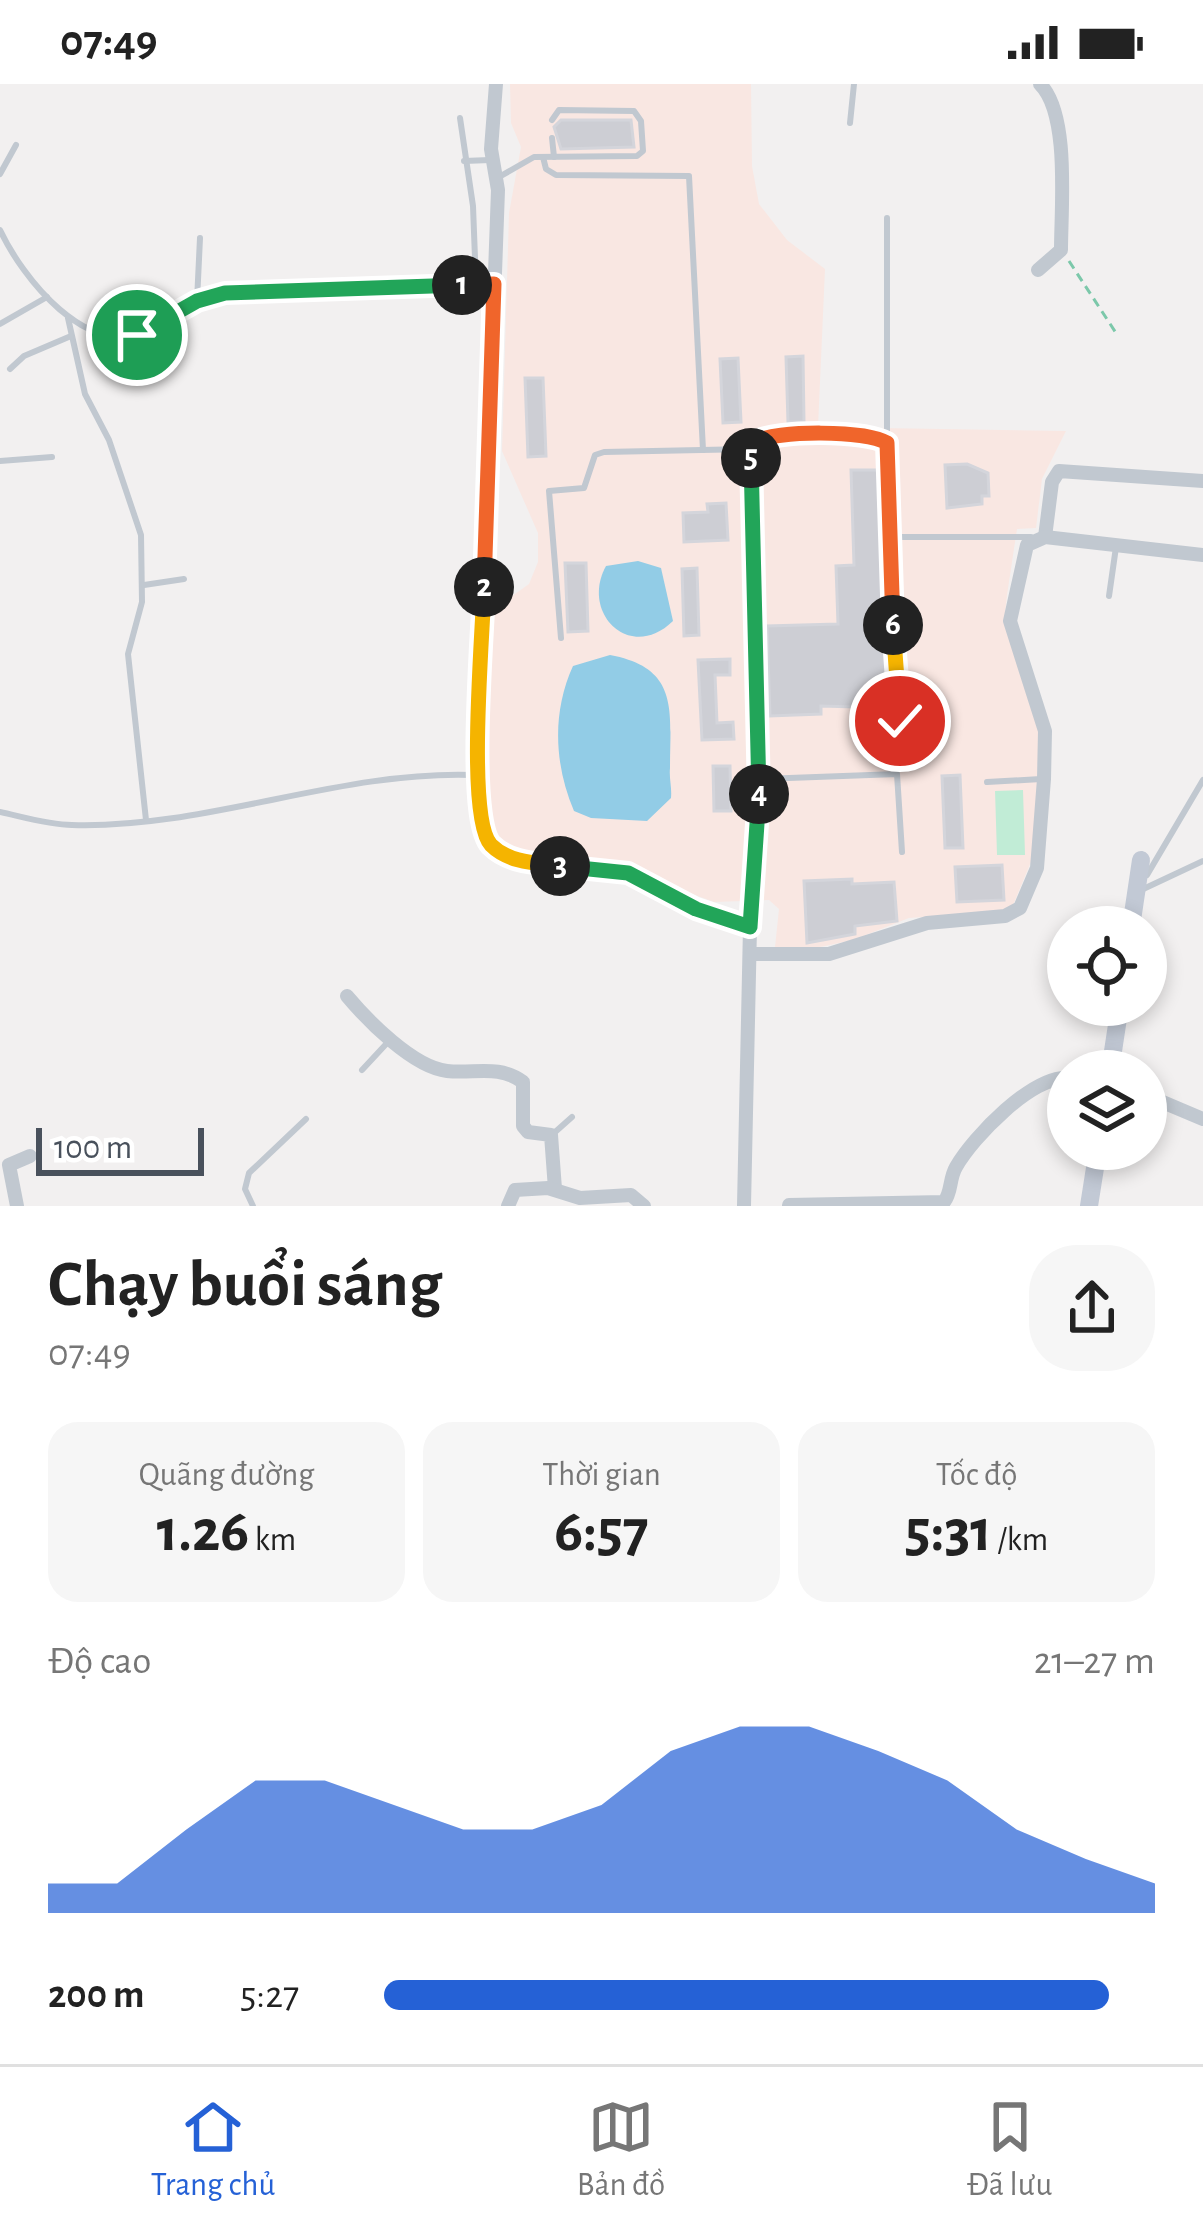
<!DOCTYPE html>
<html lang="vi">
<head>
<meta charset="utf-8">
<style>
	:root { --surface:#fff; --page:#f6f6f6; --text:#222; --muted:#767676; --line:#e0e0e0; --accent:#2561d6 }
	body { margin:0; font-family:"Alegreya Sans",sans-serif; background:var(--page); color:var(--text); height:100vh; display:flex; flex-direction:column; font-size:45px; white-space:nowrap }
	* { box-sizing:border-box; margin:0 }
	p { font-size:39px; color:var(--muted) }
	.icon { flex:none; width:66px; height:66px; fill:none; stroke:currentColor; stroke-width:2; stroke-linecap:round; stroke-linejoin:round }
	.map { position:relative; height:1122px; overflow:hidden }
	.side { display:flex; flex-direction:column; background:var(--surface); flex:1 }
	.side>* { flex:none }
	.buttons { position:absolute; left:1047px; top:822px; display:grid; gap:24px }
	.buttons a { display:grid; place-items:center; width:120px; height:120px; border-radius:50%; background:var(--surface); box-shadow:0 6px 18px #0003; font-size:60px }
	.scale { position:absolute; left:36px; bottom:30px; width:168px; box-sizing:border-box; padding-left:12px; border:6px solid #49515c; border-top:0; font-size:33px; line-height:42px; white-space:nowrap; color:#49515c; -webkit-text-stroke:9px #fff; paint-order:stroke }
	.pin { position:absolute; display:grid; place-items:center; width:102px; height:102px; color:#fff; margin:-51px; border:6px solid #fff; border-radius:50%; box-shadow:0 3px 12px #0007 }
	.km { position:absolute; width:60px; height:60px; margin:-30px; border-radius:50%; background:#222; color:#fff; font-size:33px; line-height:60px; text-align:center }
	.round { display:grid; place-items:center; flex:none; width:126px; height:126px; border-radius:48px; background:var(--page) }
	.overview { display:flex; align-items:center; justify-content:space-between; height:204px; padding:0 48px }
	h1 { font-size:66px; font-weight:600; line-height:90px }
	.stats { display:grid; grid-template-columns:repeat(3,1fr); gap:18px; height:204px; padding:12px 48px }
	.stats div { display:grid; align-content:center; border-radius:30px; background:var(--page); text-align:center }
	.stats b { font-size:60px; font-weight:600 }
	.stats small { font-size:33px; font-weight:400 }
	.stats p { font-size:33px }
	.chart { height:336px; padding:24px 48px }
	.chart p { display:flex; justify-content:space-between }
	.chart svg { width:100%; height:216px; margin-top:12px; fill:var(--accent); opacity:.7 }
	ul { padding:0 48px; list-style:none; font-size:39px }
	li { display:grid; grid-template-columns:192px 144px 1fr; align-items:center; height:90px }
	li i { height:30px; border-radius:15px; background:var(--accent) }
	.status { display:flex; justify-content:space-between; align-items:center; height:84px; padding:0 60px; background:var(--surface); direction:ltr }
	.status svg { height:33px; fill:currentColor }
	.tab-bar { display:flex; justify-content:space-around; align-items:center; height:168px; border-top:3px solid var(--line); background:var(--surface); font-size:33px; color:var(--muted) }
	.tab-bar a { display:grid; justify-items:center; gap:6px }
	.tab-bar .active { color:var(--accent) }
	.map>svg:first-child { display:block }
	.medical { fill:#f9e7e2 }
	.green { fill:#c1ecd6 }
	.water { fill:#92cce6 }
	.building { fill:#cdced4; stroke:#d4d5db; stroke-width:3 }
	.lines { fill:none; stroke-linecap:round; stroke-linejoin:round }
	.path { stroke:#7cc8aa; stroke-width:3; stroke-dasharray:9 6; stroke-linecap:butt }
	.lane { stroke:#c1c8d0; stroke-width:6 }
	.street { stroke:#c1c8d0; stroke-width:14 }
	.secondary { stroke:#c2c9d5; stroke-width:18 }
	.split-1-casing { stroke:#fff; stroke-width:24 }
	.split-2-casing { stroke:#fff; stroke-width:24 }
	.split-3-casing { stroke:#fff; stroke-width:24 }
	.split-4-casing { stroke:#fff; stroke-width:24 }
	.split-5-casing { stroke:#fff; stroke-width:24 }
	.split-6-casing { stroke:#fff; stroke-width:24 }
	.split-7-casing { stroke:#fff; stroke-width:24 }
	.split-1 { stroke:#22a559; stroke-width:15 }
	.split-2 { stroke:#f0652b; stroke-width:15 }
	.split-3 { stroke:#f5b400; stroke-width:15 }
	.split-4 { stroke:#22a559; stroke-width:15 }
	.split-5 { stroke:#22a559; stroke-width:15 }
	.split-6 { stroke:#f0652b; stroke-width:15 }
	.split-7 { stroke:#f5b400; stroke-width:15 }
</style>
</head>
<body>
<div class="status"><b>07:49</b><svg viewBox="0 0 49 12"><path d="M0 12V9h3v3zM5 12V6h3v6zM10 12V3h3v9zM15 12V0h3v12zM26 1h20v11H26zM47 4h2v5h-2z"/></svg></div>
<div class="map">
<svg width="1203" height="1122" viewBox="0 0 1203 1122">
	<rect width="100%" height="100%" fill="#f2f0f0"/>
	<path class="medical" d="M 510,0 L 751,0 L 752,82 L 759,120 L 787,156 L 825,185 L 818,343 L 1066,347 L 1042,395 L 1036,444 L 1017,445 L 1007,511 L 1004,539 L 1040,648 L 1033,773 L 1011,826 L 909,834 L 853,856 L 811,865 L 775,863 L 779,825 L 769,816 L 714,818 L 684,807 L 518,770 L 487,747 L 482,725 L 494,525 L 529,500 L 538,478 L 538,449 L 502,367 L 509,129 L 521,63 L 511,39 Z"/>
	<path class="green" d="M 1023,706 L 1025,771 L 997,771 L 995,707 Z"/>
	<g class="water">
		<path d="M 638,477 L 661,484 L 673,537 C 630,579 580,529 606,482 Z"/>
		<path d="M 610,571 C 680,584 670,627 670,684 C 669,695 672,703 671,714 L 647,737 L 591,734 L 574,727 C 554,680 552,628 573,582 Z"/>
	</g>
	<g class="building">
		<path d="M 561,36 L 631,36 L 634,63 L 561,65 L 554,43 Z"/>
		<path d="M 803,272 L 804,338 L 788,338 L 786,273 Z"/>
		<path d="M 738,274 L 741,338 L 723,339 L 720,275 Z"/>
		<path d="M 525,294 L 543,294 L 546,372 L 528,373 Z"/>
		<path d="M 967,380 L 988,389 L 989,412 L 982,412 L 982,420 L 947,424 L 945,381 Z"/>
		<path d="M 851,386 L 881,386 L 888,624 L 821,622 L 821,630 L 770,632 L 767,542 L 838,540 L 836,482 L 854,481 Z"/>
		<path d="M 726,419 L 728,456 L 684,458 L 683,429 L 708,428 L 707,420 Z"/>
		<path d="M 565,479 L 586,479 L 588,547 L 568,548 Z"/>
		<path d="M 697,484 L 699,551 L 684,552 L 682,485 Z"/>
		<path d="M 730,575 L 730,591 L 715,591 L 717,639 L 733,638 L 734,655 L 702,656 L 698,576 Z"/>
		<path d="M 713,682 L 730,682 L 731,727 L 714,727 Z"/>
		<path d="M 960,691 L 963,764 L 945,764 L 942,692 Z"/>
		<path d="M 1002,781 L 1004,816 L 957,818 L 955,783 Z"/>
		<path d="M 852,795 L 852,800 L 894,798 L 897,837 L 855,842 L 855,850 L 807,859 L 804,797 Z"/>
	</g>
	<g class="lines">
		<path class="path" d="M 1069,177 L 1118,252"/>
		<g class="lane">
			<path d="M 460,34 L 473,122 L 476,200"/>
			<path d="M 850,39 L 854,0"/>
			<path d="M 552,54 L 554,73"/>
			<path d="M 543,73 L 546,85 L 556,91 L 689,92 L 703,366"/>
			<path d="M 464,77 L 490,76"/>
			<path d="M 0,90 L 16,61"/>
			<path d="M 499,93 L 534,73 L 637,72 L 643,67 L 641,37 L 634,27 L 559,26 L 552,36"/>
			<path d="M 887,134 L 887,359"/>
			<path d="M 0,146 C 22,193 87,277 150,247 C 176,234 195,215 225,209 L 494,200"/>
			<path d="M 197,217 L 200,154"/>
			<path d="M 68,234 L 85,310 L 109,356 L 141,451 L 142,518 L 128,570 L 146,736"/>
			<path d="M 0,240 L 47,213"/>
			<path d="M 10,285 L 24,272 L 71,252"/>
			<path d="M 0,377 L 52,373"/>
			<path d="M 892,453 L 1031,453"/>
			<path d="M 144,501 L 184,495"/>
			<path d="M 1109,512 L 1116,463"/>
			<path d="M 561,554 L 549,407 L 584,404 L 595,371 L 604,368 L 750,365"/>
			<path d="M 759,695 L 897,690 L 902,768"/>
			<path d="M 987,698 L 1041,695"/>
			<path d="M 0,728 C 23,733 49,741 72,741 C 207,745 339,686 474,691"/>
			<path d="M 1147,791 L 1203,696"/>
			<path d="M 1139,807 L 1203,777"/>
			<path d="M 750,843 L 759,695 L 750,365 L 762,354 L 850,351 L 887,359 L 900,637"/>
			<path d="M 362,986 L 388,958"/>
			<path d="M 554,1049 L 572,1033"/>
			<path d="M 253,1122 L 245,1105 L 249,1089 L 306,1035"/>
		</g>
		<g class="street">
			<path d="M 496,0 L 491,65 L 498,106 L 476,714 C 479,732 480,753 495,765 C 532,794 589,777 631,790 C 674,803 706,832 750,843 L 744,1122"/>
			<path d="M 1038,186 L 1061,166 C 1061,123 1070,30 1040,0"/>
			<path d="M 1045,453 L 1052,398 L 1059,387 L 1203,397"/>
			<path d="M 752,870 L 829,870 L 927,839 L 1005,832 L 1020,824 L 1037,784 L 1044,695 L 1045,647 L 1010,537 L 1027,461 L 1045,453 L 1203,471"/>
			<path d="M 347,912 C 368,937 413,983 447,987 C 475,990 498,980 523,998 L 523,1042 L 528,1048 L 551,1051 L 555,1105"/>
			<path d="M 1146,1011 L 1203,1035"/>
			<path d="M 789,1121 L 944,1118 C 952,1108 949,1095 956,1083 C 973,1053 1033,991 1068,994"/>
			<path d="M 17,1122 L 9,1081 L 30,1072"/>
			<path d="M 508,1122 L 515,1106 L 548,1104 L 580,1114 L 631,1111 L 644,1122"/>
		</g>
		<g class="secondary">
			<path d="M 1131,843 L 1141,776"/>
			<path d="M 1110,987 L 1120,921"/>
			<path d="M 1089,1122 L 1098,1065"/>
		</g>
	</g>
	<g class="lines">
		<defs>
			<path id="split-1" d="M 137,251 L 197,217 L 225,209 L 462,201"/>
			<path id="split-2" d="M 462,201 L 494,200 L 484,503"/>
			<path id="split-3" d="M 484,503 C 483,549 466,734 491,761 C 509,779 536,779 560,782"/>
			<path id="split-4" d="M 560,782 L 628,789 L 696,825 L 750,843 L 759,710"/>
			<path id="split-5" d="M 751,374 L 759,710"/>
			<path id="split-6" d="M 751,374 L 754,358 C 776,346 866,346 887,359 L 893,541"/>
			<path id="split-7" d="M 893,541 L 900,637"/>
		</defs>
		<use href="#split-1" class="split-1-casing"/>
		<use href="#split-2" class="split-2-casing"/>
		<use href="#split-3" class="split-3-casing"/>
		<use href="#split-4" class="split-4-casing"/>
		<use href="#split-5" class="split-5-casing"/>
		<use href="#split-6" class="split-6-casing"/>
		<use href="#split-7" class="split-7-casing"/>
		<use href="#split-1" class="split-1"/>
		<use href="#split-2" class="split-2"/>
		<use href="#split-3" class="split-3"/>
		<use href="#split-4" class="split-4"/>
		<use href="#split-5" class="split-5"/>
		<use href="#split-6" class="split-6"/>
		<use href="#split-7" class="split-7"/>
	</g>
</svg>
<div class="buttons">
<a><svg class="icon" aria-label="locate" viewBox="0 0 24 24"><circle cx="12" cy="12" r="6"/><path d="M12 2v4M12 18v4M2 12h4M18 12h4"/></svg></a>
<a><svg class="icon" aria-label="layers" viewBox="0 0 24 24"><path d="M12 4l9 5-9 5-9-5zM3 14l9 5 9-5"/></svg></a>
</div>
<div class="scale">100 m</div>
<div class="pin" style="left:137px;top:251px;background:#1e9e55"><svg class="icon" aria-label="arrive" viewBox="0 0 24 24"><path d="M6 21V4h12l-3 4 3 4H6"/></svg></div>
<div class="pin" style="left:900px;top:637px;background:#d93025"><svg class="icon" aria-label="check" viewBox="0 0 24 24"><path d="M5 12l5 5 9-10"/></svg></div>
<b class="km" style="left:462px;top:201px">1</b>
<b class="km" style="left:484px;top:503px">2</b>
<b class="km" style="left:560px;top:782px">3</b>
<b class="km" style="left:759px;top:710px">4</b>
<b class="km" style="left:751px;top:374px">5</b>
<b class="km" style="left:893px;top:541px">6</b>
</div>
<section class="side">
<div class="overview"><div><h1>Chạy buổi sáng</h1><p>07:49</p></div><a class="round"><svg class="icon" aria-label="share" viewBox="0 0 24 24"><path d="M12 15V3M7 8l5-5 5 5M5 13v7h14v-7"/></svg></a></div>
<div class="stats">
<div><p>Quãng đường</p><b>1.26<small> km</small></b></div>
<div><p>Thời gian</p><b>6:57</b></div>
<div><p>Tốc độ</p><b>5:31<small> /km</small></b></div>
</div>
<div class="chart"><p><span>Độ cao</span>21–27 m</p>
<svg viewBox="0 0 160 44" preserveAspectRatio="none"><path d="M0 44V38L10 38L20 27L30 17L40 17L50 22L60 27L70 27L80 22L90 11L100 6L110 6L120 11L130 17L140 27L150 33L160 38V44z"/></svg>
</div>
<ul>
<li><b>200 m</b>5:27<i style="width:94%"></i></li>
</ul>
</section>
<nav class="tab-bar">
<a class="active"><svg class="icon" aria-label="home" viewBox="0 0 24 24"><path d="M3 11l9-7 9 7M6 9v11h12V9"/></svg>Trang chủ</a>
<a><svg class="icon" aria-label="map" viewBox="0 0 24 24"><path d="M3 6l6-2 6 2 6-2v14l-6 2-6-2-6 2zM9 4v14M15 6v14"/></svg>Bản đồ</a>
<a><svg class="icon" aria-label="saved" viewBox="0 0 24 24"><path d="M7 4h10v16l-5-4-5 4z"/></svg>Đã lưu</a>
</nav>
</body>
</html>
